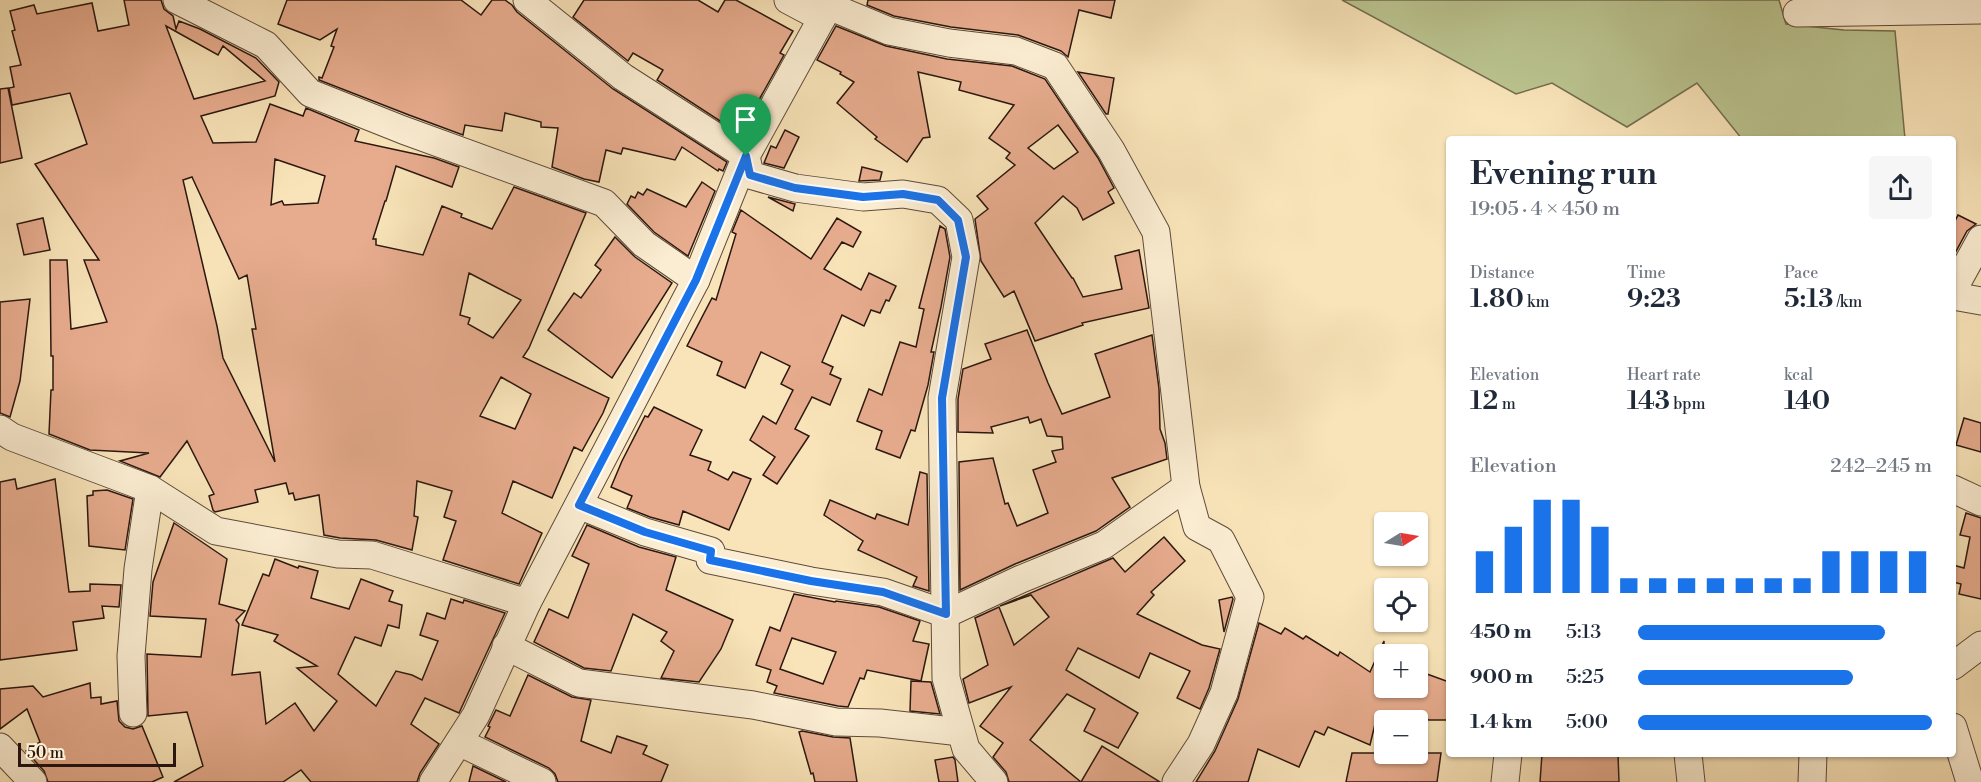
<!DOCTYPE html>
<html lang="en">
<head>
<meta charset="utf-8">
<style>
	:root { --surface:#fff; --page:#f6f6f7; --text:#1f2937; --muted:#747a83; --accent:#1a73e8 }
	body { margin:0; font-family:"Libre Bodoni",serif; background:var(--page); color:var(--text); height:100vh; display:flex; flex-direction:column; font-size:22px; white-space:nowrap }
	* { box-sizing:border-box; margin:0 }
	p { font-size:20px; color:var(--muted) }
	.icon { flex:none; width:33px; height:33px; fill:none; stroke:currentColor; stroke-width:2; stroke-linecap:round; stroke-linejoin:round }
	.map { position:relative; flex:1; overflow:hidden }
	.details { position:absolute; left:1446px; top:136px; width:510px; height:621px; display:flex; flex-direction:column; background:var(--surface); border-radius:6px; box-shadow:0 2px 4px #0004 }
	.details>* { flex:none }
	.needle { width:39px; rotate:79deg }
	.controls { position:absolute; left:1374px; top:512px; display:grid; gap:12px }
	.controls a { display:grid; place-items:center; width:54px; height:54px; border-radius:6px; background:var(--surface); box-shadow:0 2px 4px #0004; font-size:30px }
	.scale { position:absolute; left:18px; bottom:15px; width:158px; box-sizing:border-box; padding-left:6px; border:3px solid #2b170f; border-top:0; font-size:16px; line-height:21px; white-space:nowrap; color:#2b170f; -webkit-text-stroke:4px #fbedd2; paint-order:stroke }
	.pin { position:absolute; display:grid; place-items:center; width:51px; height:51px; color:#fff; margin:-62px -26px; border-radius:50% 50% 50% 0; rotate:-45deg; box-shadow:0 0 6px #0007 }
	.pin .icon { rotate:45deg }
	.round { display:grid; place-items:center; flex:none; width:63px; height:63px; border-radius:6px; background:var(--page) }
	.summary { display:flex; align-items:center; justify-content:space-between; height:102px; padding:0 24px }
	h1 { font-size:33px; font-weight:600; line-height:45px }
	.stats { display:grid; grid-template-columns:repeat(3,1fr); gap:9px; height:102px; padding:6px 24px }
	.stats div { display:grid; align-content:center }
	.stats b { font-size:26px; font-weight:600 }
	.stats small { font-size:16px; font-weight:400 }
	.stats p { font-size:16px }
	.chart { height:168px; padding:12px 24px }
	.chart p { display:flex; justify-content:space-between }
	.chart svg { width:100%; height:108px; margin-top:6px; stroke:var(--accent); stroke-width:6 }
	ul { padding:0 24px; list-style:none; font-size:20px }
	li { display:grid; grid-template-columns:96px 72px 1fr; align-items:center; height:45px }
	li i { height:15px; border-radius:8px; background:var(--accent) }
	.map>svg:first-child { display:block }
	.green { fill:#bbc591; stroke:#736e50; stroke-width:1.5 }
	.building { fill:#e7ac8e; stroke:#2b170f; stroke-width:1.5; fill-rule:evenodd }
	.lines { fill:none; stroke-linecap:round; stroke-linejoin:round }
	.minor-casing { stroke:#5e4a3a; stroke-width:29 }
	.minor { stroke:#fbedd2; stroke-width:27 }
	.route-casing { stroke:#fff; stroke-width:12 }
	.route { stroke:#1a73e8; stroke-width:8 }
</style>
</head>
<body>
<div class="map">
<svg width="1981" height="782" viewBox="0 0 1981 782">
	<rect width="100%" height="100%" fill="#f9e4b9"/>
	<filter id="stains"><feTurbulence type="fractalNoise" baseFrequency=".00333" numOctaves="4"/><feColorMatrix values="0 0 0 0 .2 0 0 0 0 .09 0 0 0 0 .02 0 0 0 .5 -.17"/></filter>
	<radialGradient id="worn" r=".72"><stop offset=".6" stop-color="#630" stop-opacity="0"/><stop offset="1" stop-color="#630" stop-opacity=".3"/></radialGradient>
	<path class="green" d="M 1342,0 L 1779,0 L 1786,24 L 1844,30 L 1895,31 L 1905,139 L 1742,139 L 1697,83 L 1627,127 L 1552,83 L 1516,94 Z"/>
	<g class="building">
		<path d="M 124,0 L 161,0 L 164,9 L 173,16 L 176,29 L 179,21 L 200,29 L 256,58 L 279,82 L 275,96 L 201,116 L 213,143 L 256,142 L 270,104 L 303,116 L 306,108 L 359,130 L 355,141 L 434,158 L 459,167 L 452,187 L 396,166 L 386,201 L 385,201 L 373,239 L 376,239 L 376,245 L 423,255 L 442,206 L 462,214 L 461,217 L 492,229 L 514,187 L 586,213 L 529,348 L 523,357 L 609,398 L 603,413 L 582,451 L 574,447 L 552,498 L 513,481 L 502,513 L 542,533 L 519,584 L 443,560 L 456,521 L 444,517 L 452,491 L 417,481 L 414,516 L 418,517 L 412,550 L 376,540 L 340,538 L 324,535 L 319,495 L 295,500 L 293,493 L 289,494 L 286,483 L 255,490 L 258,502 L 215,512 L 213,510 L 209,496 L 214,494 L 187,441 L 160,477 L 120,461 L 149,453 L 90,450 L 49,434 L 51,390 L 53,390 L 53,356 L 51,356 L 50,260 L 67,260 L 71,329 L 107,322 L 84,260 L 99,260 L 35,164 L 87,144 L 70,93 L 12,105 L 9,88 L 14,87 L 10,67 L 21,65 L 12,31 L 15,30 L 10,11 L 34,5 L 37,14 L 92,3 L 98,31 L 129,25 ZM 166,26 L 218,55 L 223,46 L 265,81 L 194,99 ZM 275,159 L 325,176 L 318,203 L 284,205 L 282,201 L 271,205 ZM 192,177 L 239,279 L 247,275 L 256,329 L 252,329 L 275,462 L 223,358 L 217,326 L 183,180 ZM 469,273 L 521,300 L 493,338 L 468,324 L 470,318 L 460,315 ZM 501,377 L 531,394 L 515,429 L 480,416 Z"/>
		<path d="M 287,0 L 461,0 L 481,15 L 492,0 L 505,0 L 512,5 L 517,12 L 613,89 L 727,162 L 723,171 L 719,169 L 718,171 L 682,147 L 675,160 L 623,148 L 621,154 L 606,150 L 599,182 L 584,179 L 552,167 L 558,128 L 541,127 L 541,122 L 505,113 L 502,131 L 465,125 L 463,135 L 409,115 L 319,80 L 319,77 L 322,78 L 334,47 L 331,46 L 337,29 L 320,40 L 278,24 Z"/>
		<path d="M 584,0 L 698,0 L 718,12 L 725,0 L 736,0 L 793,31 L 780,53 L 784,55 L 740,134 L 657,80 L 663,70 L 633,53 L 628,61 L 573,17 Z"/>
		<path d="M 868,0 L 1115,0 L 1111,18 L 1079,10 L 1068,57 L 1061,51 L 1018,35 L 951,27 L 894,16 L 867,5 Z"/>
		<path d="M 836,26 L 886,46 L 947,59 L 1012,66 L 1045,79 L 1098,158 L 1114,188 L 1108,192 L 1114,203 L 1083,220 L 1077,208 L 1063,196 L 1035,223 L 1072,278 L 1073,278 L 1083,297 L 1122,289 L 1115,256 L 1139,250 L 1149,308 L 1082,323 L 1083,325 L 1035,341 L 1014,291 L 1004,297 L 981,261 L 975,219 L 988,209 L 977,196 L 1015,165 L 1006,158 L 1010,153 L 989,138 L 1014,105 L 959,90 L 961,82 L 918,72 L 930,137 L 923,138 L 907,162 L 875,139 L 877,137 L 837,103 L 854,82 L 840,74 L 841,72 L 817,60 ZM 1058,125 L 1078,152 L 1054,169 L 1028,148 Z"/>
		<path d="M 1078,72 L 1114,78 L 1108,114 L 1106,114 Z"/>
		<path d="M 8,88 L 22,158 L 0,163 L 0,89 Z"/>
		<path d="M 785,130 L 799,137 L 784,168 L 764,163 L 771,146 L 776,148 Z"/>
		<path d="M 862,167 L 882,172 L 880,180 L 859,181 Z"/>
		<path d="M 702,182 L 715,191 L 688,256 L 654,232 L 627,204 L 631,196 L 635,198 L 638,192 L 643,195 L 647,189 L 686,207 Z"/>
		<path d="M 768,197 L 795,204 L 793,211 Z"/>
		<path d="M 741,210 L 811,259 L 837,218 L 861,232 L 853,247 L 842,242 L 824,269 L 861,290 L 869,273 L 896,286 L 889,301 L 886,300 L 880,313 L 871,310 L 864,326 L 842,315 L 822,362 L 833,367 L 830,374 L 841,379 L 830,405 L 812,397 L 795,429 L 809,436 L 777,484 L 763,475 L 775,457 L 750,440 L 763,416 L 776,424 L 793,390 L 781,384 L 790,366 L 761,352 L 745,388 L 717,375 L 722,362 L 687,346 L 712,298 L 716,300 L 736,234 L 732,232 Z"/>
		<path d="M 1958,215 L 1976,224 L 1967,231 L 1953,257 L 1953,225 Z"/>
		<path d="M 43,218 L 50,250 L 24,255 L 17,224 Z"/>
		<path d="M 940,226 L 945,229 L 950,257 L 941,307 L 931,352 L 934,352 L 928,385 L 915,431 L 911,430 L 900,458 L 876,449 L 882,431 L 857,421 L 869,389 L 882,395 L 900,342 L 916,347 L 924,309 L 919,308 Z"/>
		<path d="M 615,237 L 635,257 L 672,283 L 612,378 L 548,330 L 574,293 L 581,298 L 601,270 L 595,265 Z"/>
		<path d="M 30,299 L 20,381 L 10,417 L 0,413 L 0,302 Z"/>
		<path d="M 1027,330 L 1048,383 L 1062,414 L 1110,397 L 1095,354 L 1152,335 L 1159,389 L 1160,429 L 1165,443 L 1167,459 L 1112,478 L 1130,507 L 1096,531 L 1015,564 L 960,590 L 959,462 L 993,458 L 1005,504 L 1008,503 L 1017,526 L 1048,513 L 1033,470 L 1056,462 L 1052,451 L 1063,449 L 1062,437 L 1047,436 L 1041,419 L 1030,423 L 1028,417 L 991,427 L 993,433 L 958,432 L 958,399 L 963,369 L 991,359 L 985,344 Z"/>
		<path d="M 654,407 L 702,430 L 690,455 L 711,462 L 708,470 L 728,480 L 733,472 L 751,479 L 729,530 L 683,511 L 679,525 L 650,517 L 627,508 L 632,496 L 611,487 L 622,461 L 645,416 L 648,417 Z"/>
		<path d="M 1964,418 L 1981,423 L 1981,452 L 1956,445 Z"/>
		<path d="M 920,472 L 927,474 L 929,591 L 913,586 L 917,577 L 858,550 L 863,541 L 824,515 L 830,500 L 875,519 L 877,514 L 908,525 Z"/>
		<path d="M 15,479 L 17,489 L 55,479 L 69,592 L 90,591 L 90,584 L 121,585 L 119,607 L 102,606 L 104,618 L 73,622 L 77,650 L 0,660 L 0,482 Z"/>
		<path d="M 107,490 L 133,499 L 125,550 L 89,546 L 87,496 L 93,495 L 93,491 Z"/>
		<path d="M 1966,513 L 1981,518 L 1981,599 L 1959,594 L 1961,584 L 1953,582 L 1953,565 L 1964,568 L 1970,537 L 1960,535 Z"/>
		<path d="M 174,523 L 227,559 L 219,604 L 245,611 L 236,620 L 239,624 L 232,675 L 260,672 L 266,724 L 295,703 L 314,731 L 337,701 L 297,668 L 317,666 L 274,641 L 278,635 L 242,625 L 263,574 L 269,576 L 275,559 L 298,568 L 299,566 L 318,571 L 311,598 L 349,609 L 361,579 L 393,591 L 389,601 L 402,605 L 399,628 L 388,625 L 381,646 L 355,637 L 338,674 L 376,706 L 396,671 L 412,675 L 422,680 L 438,641 L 420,635 L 427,613 L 445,619 L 451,599 L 463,603 L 464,600 L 505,613 L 459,713 L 425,698 L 411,724 L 439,744 L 420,773 L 417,782 L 311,782 L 301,770 L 283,782 L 174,782 L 203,766 L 187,712 L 148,716 L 147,654 L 201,657 L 206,619 L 150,616 L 153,582 Z"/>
		<path d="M 587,525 L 639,547 L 676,557 L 666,590 L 733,620 L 721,649 L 699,682 L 661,678 L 674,651 L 661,641 L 667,632 L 633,614 L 611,671 L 584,668 L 534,642 L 549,609 L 568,618 L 589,564 L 572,556 Z"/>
		<path d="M 1164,537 L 1185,561 L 1151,592 L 1154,595 L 1137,614 L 1202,645 L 1220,649 L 1209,688 L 1200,709 L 1177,698 L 1190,671 L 1150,653 L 1139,678 L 1078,648 L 1066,670 L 1138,713 L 1118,748 L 1084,731 L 1095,709 L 1067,694 L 1030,740 L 1081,782 L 1102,746 L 1160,782 L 1009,782 L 1006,772 L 993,757 L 1003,743 L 980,726 L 1011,687 L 969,703 L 963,679 L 988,665 L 975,618 L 999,607 L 1014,645 L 1049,617 L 1031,595 L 1000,606 L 1113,558 L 1125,572 Z"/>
		<path d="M 794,594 L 835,602 L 836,601 L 879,607 L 920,621 L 913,641 L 929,644 L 921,681 L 867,670 L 864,679 L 860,678 L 848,707 L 838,706 L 774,693 L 777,686 L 767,682 L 771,670 L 756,665 L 770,627 L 780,631 ZM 792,638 L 836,652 L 823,684 L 780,669 Z"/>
		<path d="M 1232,597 L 1233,599 L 1224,632 L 1219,600 Z"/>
		<path d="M 1259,623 L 1281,634 L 1285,628 L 1303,639 L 1306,636 L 1338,656 L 1340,652 L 1370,672 L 1384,641 L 1384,687 L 1423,687 L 1427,674 L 1449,682 L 1449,720 L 1429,720 L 1408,713 L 1406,720 L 1376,720 L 1370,745 L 1328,727 L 1324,735 L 1315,731 L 1299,767 L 1258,749 L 1248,782 L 1196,782 L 1215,751 L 1238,699 Z"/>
		<path d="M 528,675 L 572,697 L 591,700 L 581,741 L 611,753 L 617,736 L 647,746 L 643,754 L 668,765 L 661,782 L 558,782 L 555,774 L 549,768 L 485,737 L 490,727 L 488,726 L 496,710 L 510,716 Z"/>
		<path d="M 911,681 L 931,682 L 940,714 L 910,711 Z"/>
		<path d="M 90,683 L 91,698 L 101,697 L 101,704 L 117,701 L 119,721 L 125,727 L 133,729 L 142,726 L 163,777 L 152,782 L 48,782 L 44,771 L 26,751 L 40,742 L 27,709 L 0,729 L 0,689 L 33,686 L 43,697 Z"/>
		<path d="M 802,731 L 833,737 L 850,738 L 857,782 L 815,782 L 813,773 L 811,774 L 799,732 Z"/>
		<path d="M 1352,753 L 1441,753 L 1437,782 L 1346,782 Z"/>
		<path d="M 1542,754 L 1618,754 L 1619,782 L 1540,782 Z"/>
		<path d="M 953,757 L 955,760 L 958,782 L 939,782 L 935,760 Z"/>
		<path d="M 473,766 L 506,782 L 469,782 Z"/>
	</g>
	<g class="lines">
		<defs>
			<g id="minor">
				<path d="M 177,0 L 266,45 L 310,93 L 403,130 L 604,203 L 644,244 L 696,280"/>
				<path d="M 527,0 L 623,77 L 746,156 L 750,175 L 795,188 L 863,197 L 903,194 L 938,200 L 959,220 L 966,257 L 942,398 L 946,678 L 966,749 L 994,782"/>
				<path d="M 788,0 L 822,18"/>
				<path d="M 829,6 L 889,31 L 949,43 L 1016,51 L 1055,66 L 1111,150 L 1156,232 L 1186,487 L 1197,527 L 1221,540 L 1250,597 L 1224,693 L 1201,744 L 1176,782"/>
				<path d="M 1797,13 L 1981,10"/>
				<path d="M 1953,290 L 1981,239"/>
				<path d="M 1953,296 L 1981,301"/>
				<path d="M 0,429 L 12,437 L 150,489 L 216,531 L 338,554 L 372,555 L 527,603"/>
				<path d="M 1953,489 L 1981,502"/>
				<path d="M 579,505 L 645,532 L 711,551 L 710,560 L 811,581 L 883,592 L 946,614 L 1021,579 L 1104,545 L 1186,487"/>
				<path d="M 506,646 L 579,683 L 753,705 L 836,722 L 880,723 L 961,732"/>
				<path d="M 1953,666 L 1981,645"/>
				<path d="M 133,713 L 131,656 L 138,569 L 150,489"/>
				<path d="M 1953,727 L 1970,782"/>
				<path d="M 459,742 L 542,782"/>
				<path d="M 0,747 L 33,782"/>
				<path d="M 1688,754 L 1691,782"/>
				<path d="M 433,782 L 476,715 L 527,603 L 696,280 L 746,156 L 832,0"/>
				<path d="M 1505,782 L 1508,754"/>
				<path d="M 1812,782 L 1813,754"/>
			</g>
		</defs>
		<use href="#minor" class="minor-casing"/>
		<use href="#minor" class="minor"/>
	</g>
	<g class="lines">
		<defs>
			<path id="route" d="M 746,156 L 750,175 L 795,188 L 863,197 L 903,194 L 938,200 L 958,220 L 966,257 L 942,398 L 946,614 L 883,592 L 811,581 L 710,560 L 711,551 L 645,532 L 579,505 L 696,280 Z"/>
		</defs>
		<use href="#route" class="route-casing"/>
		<use href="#route" class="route"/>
	</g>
	<rect width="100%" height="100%" filter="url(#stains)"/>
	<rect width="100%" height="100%" fill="url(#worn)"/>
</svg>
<div class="controls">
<a><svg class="needle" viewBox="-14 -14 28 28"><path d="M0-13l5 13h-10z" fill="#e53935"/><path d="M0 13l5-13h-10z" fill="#747a83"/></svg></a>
<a><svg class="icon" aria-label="locate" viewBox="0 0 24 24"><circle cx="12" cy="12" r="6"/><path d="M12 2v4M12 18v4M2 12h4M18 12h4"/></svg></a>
<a>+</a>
<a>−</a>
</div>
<div class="scale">50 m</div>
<div class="pin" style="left:746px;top:156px;background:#1e9e55"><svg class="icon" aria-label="arrive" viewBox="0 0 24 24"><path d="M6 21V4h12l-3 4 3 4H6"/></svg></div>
<section class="details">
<div class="summary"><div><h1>Evening run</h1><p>19:05 · 4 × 450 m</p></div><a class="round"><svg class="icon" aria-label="share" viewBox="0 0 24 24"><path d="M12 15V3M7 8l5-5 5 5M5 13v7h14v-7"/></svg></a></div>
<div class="stats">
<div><p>Distance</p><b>1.80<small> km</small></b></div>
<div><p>Time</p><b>9:23</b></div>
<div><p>Pace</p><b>5:13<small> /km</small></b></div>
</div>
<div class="stats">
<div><p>Elevation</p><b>12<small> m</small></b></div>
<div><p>Heart rate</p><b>143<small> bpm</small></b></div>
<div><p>kcal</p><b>140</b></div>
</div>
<div class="chart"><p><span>Elevation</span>242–245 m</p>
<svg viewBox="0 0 160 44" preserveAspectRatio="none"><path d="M5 44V27M15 44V17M25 44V6M35 44V6M45 44V17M55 44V38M65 44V38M75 44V38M85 44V38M95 44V38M105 44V38M115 44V38M125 44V27M135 44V27M145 44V27M155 44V27"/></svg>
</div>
<ul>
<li><b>450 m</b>5:13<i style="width:84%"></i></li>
<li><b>900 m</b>5:25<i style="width:73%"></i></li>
<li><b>1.4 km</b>5:00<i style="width:100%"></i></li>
</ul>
</section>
</div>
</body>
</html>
